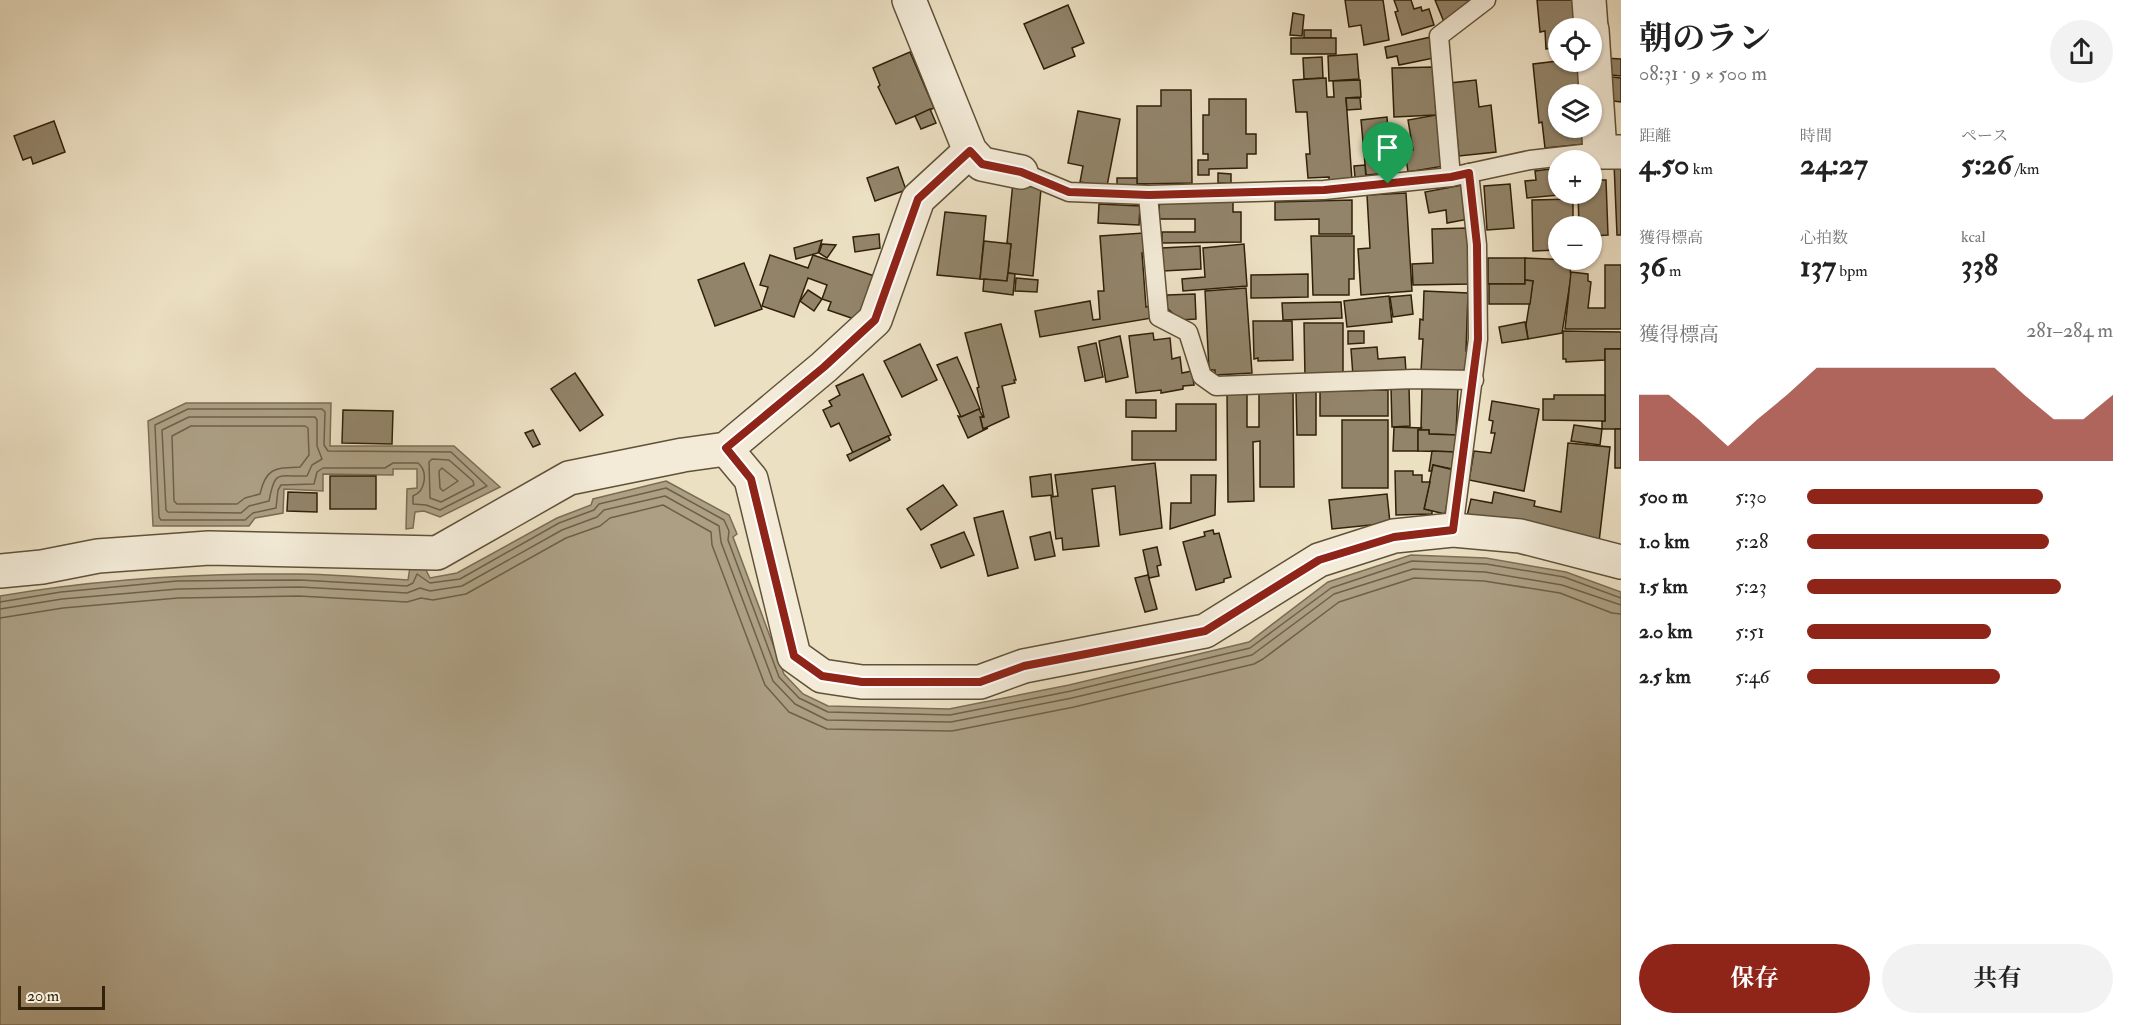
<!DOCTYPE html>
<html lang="ja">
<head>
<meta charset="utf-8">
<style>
	:root { --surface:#fff; --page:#f2f2f2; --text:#222; --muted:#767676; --accent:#8f2418 }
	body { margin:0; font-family:"IM FELL Double Pica","Noto Serif JP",serif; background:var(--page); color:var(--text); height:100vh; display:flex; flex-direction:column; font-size:22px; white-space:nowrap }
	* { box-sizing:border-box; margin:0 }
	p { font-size:20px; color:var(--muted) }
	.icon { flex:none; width:33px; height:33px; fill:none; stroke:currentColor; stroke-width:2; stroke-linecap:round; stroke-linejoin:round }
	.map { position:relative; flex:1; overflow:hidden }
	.panel { display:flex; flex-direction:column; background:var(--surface); width:510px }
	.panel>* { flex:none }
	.controls { position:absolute; left:1548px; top:18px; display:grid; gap:12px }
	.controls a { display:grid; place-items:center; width:54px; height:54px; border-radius:50%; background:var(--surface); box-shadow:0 2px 4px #0004; font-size:30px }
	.scale { position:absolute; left:18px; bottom:15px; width:87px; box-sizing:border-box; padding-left:6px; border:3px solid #312109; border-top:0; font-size:16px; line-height:21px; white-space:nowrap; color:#312109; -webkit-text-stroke:4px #f3ebd8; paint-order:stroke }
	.pin { position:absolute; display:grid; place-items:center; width:51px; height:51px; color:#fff; margin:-62px -26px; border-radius:50% 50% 50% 0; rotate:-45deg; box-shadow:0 0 6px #0007 }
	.pin .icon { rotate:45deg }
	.round { display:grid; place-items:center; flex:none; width:63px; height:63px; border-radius:32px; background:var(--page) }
	.head { display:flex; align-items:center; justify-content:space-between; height:102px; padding:0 18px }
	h1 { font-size:33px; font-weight:700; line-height:45px }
	.figures { display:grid; grid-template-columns:repeat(3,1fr); gap:9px; height:102px; padding:6px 18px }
	.figures div { display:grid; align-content:center }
	.figures b { font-size:30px; font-weight:700 }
	.figures small { font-size:16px; font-weight:400 }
	.figures p { font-size:16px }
	.chart { height:168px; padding:12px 18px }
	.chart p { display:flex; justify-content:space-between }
	.chart svg { width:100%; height:108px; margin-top:6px; fill:var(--accent); opacity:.7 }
	.button { display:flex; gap:12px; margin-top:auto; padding:12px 18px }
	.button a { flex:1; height:69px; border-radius:36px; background:var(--accent); color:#fff; font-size:24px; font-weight:700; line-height:69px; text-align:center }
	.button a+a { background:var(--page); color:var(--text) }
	ul { padding:0 18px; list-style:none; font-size:20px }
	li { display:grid; grid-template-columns:96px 72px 1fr; align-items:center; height:45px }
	li i { height:15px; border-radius:8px; background:var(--accent) }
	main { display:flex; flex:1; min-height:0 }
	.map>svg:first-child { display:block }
	.water { fill:#ac9f84; stroke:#7b6d53; stroke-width:1.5 }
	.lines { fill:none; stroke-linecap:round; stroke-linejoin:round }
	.shore { stroke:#6e6046; stroke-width:1.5 }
	.building { fill:#92846a; stroke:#312109; stroke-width:1.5 }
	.service-casing { stroke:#605138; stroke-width:21 }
	.minor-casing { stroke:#605138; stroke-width:36 }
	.service { stroke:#f3ebd8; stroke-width:18 }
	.minor { stroke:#f3ebd8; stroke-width:33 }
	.route-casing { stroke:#fff; stroke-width:12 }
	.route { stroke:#8f2418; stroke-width:8 }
</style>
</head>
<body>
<main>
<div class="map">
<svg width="1621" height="1025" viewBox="0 0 1621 1025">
	<rect width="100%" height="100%" fill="#ece0c3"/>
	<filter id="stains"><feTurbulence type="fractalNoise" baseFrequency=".00333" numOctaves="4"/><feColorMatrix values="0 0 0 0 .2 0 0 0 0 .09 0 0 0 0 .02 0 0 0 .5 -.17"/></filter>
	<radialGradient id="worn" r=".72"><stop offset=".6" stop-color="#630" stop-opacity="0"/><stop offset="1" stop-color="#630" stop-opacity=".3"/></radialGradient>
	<g class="water">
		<path d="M 186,403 L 331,403 L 330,446 L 454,446 L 500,487 L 440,517 L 424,511 L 415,512 L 413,528 L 406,529 L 407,489 L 417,488 L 417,469 L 393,469 L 393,475 L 323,474 L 323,491 L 284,489 L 283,513 L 255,518 L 249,526 L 153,526 L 148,421 Z"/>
		<path d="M 666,481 L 729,515 L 737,534 L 733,537 L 784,674 L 803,694 L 828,706 L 949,709 L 1069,685 L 1249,642 L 1328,582 L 1411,555 L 1486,558 L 1566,572 L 1621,592 L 1621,1025 L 0,1025 L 0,596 C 99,579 198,573 298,574 C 334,574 371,578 408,580 L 410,567 L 425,568 L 430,578 L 457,573 L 557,518 L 591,505 L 593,499 Z"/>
	</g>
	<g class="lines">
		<g class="shore">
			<path d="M 188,409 L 322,409 L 325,412 L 324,445 L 328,451 L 451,452 L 487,486 L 440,510 L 426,505 L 413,504 L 413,496 C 426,491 428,471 418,463 L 393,463 L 385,468 L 323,468 L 317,472 L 314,484 L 281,485 L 278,490 L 276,508 L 253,513 L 245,520 L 161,520 L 159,517 L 155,425 Z"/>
			<path d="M 189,417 L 315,417 L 317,420 L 317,446 L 322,459 L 312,465 L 307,476 C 277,477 275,469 269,501 L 249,506 L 241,513 L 168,512 L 166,510 L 162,430 Z"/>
			<path d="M 191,426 L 305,426 L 308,428 L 309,455 L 300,467 C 276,468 266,467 260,494 L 245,498 L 237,504 L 177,504 L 174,501 L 172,436 Z"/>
			<path d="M 432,459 L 449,460 L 473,481 L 474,485 L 441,502 L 430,498 L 429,462 Z"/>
			<path d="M 442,468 L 458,481 L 443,491 L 440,488 L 439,471 Z"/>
			<path d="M 0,602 L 61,592 L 177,581 L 300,580 L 407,586 L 413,583 L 417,574 L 430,583 L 460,579 L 559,523 L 594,510 L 599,504 L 666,488 L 724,520 L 729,531 L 728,540 L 779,677 L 799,698 L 828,712 L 950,715 L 1071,691 L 1250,648 L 1331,588 L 1412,561 L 1486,564 L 1564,577 L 1621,598"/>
			<path d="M 0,609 L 62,599 L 178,589 L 300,587 L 407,593 L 420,588 L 430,591 L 462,586 L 562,530 L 597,517 L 604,510 L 665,496 L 719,526 L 721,542 L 773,681 L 795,704 L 827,720 L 951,722 L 1072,698 L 1252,655 L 1334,594 L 1413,569 L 1485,572 L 1562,585 L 1621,605"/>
			<path d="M 0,618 L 63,608 L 178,598 L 299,596 L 407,602 L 421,598 L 433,600 L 466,594 L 566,538 L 600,526 L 610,518 L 663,505 L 711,532 L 712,545 L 765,685 L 789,712 L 827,729 L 952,731 L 1074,707 L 1254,664 L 1263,659 L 1339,602 L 1414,578 L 1484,581 L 1560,593 L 1612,613 L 1621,614"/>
		</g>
	</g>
	<g class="building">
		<path d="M 1345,0 L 1383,0 L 1389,40 L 1364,45 L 1361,25 L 1349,27 Z"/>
		<path d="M 1394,0 L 1411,0 L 1414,9 L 1421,7 L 1422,11 L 1429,9 L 1434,25 L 1402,35 L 1395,12 L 1398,11 Z"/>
		<path d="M 1435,0 L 1471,0 L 1444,22 Z"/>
		<path d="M 1537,0 L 1579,0 L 1580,28 L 1558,28 L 1558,48 L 1546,49 L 1545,31 L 1540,32 Z"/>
		<path d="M 1068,5 L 1084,43 L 1072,48 L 1075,56 L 1044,69 L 1024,24 Z"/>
		<path d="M 1293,13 L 1304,15 L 1302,36 L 1290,35 Z"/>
		<rect x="1304" y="30" width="27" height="8"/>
		<path d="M 1431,37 L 1434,58 L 1399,65 L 1397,56 L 1387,58 L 1385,47 Z"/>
		<rect x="1291" y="38" width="45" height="16"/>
		<path d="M 910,52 L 934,108 L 896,124 L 878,87 L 880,85 L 873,68 Z"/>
		<path d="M 1357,54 L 1359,79 L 1329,81 L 1328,56 Z"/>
		<path d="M 1322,57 L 1323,78 L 1304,79 L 1303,58 Z"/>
		<path d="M 1604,58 L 1621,59 L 1621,76 L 1602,74 Z"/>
		<path d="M 1558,61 L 1578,62 L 1581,94 L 1558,94 L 1558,128 L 1584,128 L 1586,144 L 1545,148 L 1542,122 L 1539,123 L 1533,64 Z"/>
		<path d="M 1434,67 L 1436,115 L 1394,117 L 1392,68 Z"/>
		<path d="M 1603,76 L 1621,78 L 1621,102 L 1607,100 Z"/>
		<path d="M 1326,78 L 1327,97 L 1334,97 L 1333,81 L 1360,80 L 1361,97 L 1346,98 L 1352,180 L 1329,181 L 1329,177 L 1308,178 L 1306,154 L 1310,154 L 1307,112 L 1296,112 L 1293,80 Z"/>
		<path d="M 1476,80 L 1479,107 L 1491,105 L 1496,152 L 1459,156 L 1450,83 Z"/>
		<path d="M 1161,90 L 1191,90 L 1192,183 L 1137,184 L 1137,106 L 1161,106 Z"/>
		<path d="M 1346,98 L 1360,98 L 1361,109 L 1347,110 Z"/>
		<path d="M 1209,99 L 1246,99 L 1246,134 L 1256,134 L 1256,154 L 1247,154 L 1247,168 L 1209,169 L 1209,175 L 1198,175 L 1198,160 L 1208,160 L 1208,154 L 1203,154 L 1203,115 L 1209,115 Z"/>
		<path d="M 930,109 L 936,123 L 921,129 L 915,116 Z"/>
		<path d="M 1078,111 L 1120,119 L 1107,186 L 1080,182 L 1083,166 L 1068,163 Z"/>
		<path d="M 1436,115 L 1444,166 L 1408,172 L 1405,151 L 1413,150 L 1408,120 Z"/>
		<path d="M 1387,117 L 1391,173 L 1366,175 L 1361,120 Z"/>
		<path d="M 54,121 L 65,152 L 33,164 L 31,157 L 23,160 L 14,136 Z"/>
		<path d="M 1614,163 L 1621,163 L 1621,235 L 1617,235 Z"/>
		<path d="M 1365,165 L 1366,178 L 1355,178 L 1354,166 Z"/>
		<path d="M 898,167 L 906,190 L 875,201 L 867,178 Z"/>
		<path d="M 1558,168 L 1558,194 L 1570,194 L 1527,198 L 1525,181 L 1536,180 L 1535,171 Z"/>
		<path d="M 1218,173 L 1231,174 L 1231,183 L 1218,183 Z"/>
		<path d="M 1117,178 L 1137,178 L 1137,184 L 1146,184 L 1146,188 L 1117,188 Z"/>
		<path d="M 1592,180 L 1606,180 L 1608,235 L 1592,236 L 1592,226 L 1579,226 L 1578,194 L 1592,194 Z"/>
		<path d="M 1013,182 L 1041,189 L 1033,276 L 1008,273 L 1011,244 L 1007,243 Z"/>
		<path d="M 1510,184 L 1514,228 L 1487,230 L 1484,186 Z"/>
		<path d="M 1462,185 L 1469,219 L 1447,223 L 1446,210 L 1429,213 L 1425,192 Z"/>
		<path d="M 1406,193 L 1412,291 L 1361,295 L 1358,249 L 1370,248 L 1367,195 Z"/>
		<path d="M 1573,199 L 1573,226 L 1558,226 L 1558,250 L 1533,251 L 1532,200 Z"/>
		<path d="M 1352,200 L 1352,234 L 1319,234 L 1319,219 L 1275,220 L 1275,202 Z"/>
		<path d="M 1159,202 L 1233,202 L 1233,212 L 1241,212 L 1241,242 L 1162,243 L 1162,232 L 1195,232 L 1195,219 L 1159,219 Z"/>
		<path d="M 1099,204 L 1140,206 L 1139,225 L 1098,223 Z"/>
		<path d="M 945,212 L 986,216 L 980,279 L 937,275 Z"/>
		<path d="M 1469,228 L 1471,284 L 1413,285 L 1412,264 L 1433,263 L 1432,229 Z"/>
		<path d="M 1144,233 L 1145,253 L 1142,253 L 1146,307 L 1150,306 L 1152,318 L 1040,337 L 1035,311 L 1090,301 L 1093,320 L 1100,319 L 1098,291 L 1104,291 L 1100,236 Z"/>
		<path d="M 879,234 L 880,248 L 855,252 L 853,237 Z"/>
		<path d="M 1311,236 L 1354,236 L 1354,279 L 1349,279 L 1349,295 L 1313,295 Z"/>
		<path d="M 822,240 L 818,253 L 796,259 L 794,248 Z"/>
		<path d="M 984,241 L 1011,244 L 1007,281 L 980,279 Z"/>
		<path d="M 822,244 L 836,245 L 827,258 L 819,253 Z"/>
		<path d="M 1244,244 L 1247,286 L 1183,291 L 1182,279 L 1205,277 L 1203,248 Z"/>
		<path d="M 1200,246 L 1201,269 L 1163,271 L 1162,248 Z"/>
		<path d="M 770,255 L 808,268 L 813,255 L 883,279 L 860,321 L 828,310 L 831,302 L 822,299 L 827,285 L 808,278 L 794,317 L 762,306 L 768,287 L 760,285 Z"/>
		<rect x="1488" y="258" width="37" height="26"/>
		<path d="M 1525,258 L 1569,260 L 1571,277 L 1562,333 L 1528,339 L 1526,325 L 1533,281 L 1525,280 Z"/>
		<path d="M 744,263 L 762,309 L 715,326 L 698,280 Z"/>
		<path d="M 1605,265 L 1621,265 L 1621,329 L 1565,329 L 1571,272 L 1588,274 L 1588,281 L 1591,282 L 1588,308 L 1605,308 Z"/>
		<path d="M 1008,273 L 1015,274 L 1013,295 L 983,291 L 984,279 L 1007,281 Z"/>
		<path d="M 1308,274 L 1308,297 L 1251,298 L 1251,275 Z"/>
		<path d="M 1016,278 L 1038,280 L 1037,292 L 1015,291 Z"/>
		<path d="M 1525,280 L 1533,281 L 1530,304 L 1489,304 L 1489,284 L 1525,284 Z"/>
		<path d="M 1246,288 L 1252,373 L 1215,375 L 1215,370 L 1209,370 L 1205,291 Z"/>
		<path d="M 808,290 L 822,299 L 814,311 L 800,301 Z"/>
		<path d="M 1424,291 L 1468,293 L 1466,351 L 1470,351 L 1469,367 L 1465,367 L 1464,373 L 1421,371 L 1423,339 L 1419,339 L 1420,319 L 1423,320 Z"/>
		<path d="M 1195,294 L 1196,319 L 1180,320 L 1167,308 L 1167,295 Z"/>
		<path d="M 1411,295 L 1413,314 L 1393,317 L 1390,297 Z"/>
		<path d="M 1389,296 L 1392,322 L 1347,327 L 1344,301 Z"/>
		<path d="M 1341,302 L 1342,318 L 1283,320 L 1282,303 Z"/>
		<path d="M 1253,321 L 1292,321 L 1293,360 L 1258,361 L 1258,358 L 1254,359 Z"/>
		<path d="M 1525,322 L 1528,339 L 1502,343 L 1499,327 Z"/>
		<path d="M 1304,323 L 1343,323 L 1343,377 L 1305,377 Z"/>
		<path d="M 1001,324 L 1016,380 L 1014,380 L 1015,383 L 1002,386 L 1009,417 L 983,429 L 980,417 L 984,417 L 977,388 L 979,387 L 965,333 Z"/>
		<path d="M 1348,331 L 1364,331 L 1364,343 L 1348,344 Z"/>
		<path d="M 1563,331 L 1621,332 L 1621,349 L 1605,349 L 1605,360 L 1566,362 L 1566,359 L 1563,359 Z"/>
		<path d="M 1153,333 L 1154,340 L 1170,338 L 1172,359 L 1180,357 L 1182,373 L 1192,371 L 1194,385 L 1183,386 L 1183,389 L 1161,393 L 1161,390 L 1136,393 L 1129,336 Z"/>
		<path d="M 1120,336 L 1128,377 L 1106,382 L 1099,341 Z"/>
		<path d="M 1096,343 L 1103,377 L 1085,381 L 1078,347 Z"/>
		<path d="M 920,344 L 937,380 L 902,397 L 884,361 Z"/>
		<path d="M 1377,347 L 1378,359 L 1405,357 L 1406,372 L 1353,376 L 1351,349 Z"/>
		<path d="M 1605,349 L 1621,349 L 1621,429 L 1602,429 L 1602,421 L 1605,421 Z"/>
		<path d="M 957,357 L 980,409 L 961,417 L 937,365 Z"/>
		<path d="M 575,373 L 603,415 L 580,431 L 551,389 Z"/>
		<path d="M 863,374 L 891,435 L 853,453 L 839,423 L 831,427 L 823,410 L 832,406 L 829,401 L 840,395 L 836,386 Z"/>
		<path d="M 1409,386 L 1410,426 L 1392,427 L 1391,387 Z"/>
		<path d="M 1422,386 L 1458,387 L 1456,435 L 1429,434 L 1429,430 L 1421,430 Z"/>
		<path d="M 1388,390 L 1388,416 L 1320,416 L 1320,391 Z"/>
		<path d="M 1296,391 L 1316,391 L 1316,435 L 1297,435 Z"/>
		<path d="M 1227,392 L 1247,392 L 1247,427 L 1259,427 L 1259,393 L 1293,393 L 1294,487 L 1260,487 L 1260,441 L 1253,442 L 1254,501 L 1228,502 Z"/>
		<path d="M 1554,395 L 1605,395 L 1605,421 L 1543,420 L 1543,399 L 1554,399 Z"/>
		<path d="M 1126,400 L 1156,400 L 1156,418 L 1126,417 Z"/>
		<path d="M 1492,401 L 1539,409 L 1524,491 L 1469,480 L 1474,451 L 1491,453 L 1495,433 L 1491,433 L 1493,421 L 1489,420 Z"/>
		<path d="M 1176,404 L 1216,404 L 1216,460 L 1132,460 L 1132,431 L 1176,431 Z"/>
		<path d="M 979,409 L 983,417 L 980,417 L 983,429 L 988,428 L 968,438 L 958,416 L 961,417 Z"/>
		<path d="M 343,410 L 393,411 L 392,444 L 342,443 Z"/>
		<rect x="1342" y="420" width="46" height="68"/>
		<path d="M 1574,425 L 1602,429 L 1600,445 L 1571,441 Z"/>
		<path d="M 1394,427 L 1421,428 L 1418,430 L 1418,451 L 1393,451 Z"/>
		<rect x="1615" y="429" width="6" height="39"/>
		<path d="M 533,430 L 540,444 L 533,447 L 525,433 Z"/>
		<path d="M 1418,430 L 1429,430 L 1429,434 L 1458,435 L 1457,452 L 1418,451 Z"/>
		<path d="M 888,436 L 890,440 L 850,461 L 847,455 Z"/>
		<path d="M 1568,443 L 1610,447 L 1599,542 L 1467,516 L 1471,499 L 1492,503 L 1494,492 L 1535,501 L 1534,506 L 1561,512 Z"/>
		<path d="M 1432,451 L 1456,452 L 1452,469 L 1433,465 L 1432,471 L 1429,471 Z"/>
		<path d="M 1155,463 L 1162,528 L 1120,535 L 1115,486 L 1092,489 L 1099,546 L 1063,550 L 1062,538 L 1056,539 L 1051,497 L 1058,496 L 1055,475 Z"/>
		<path d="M 1433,465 L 1454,470 L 1445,514 L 1424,509 Z"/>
		<path d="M 1395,471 L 1413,471 L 1413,475 L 1422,475 L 1422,482 L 1430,482 L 1424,509 L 1432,511 L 1432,514 L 1396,515 Z"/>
		<path d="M 1051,474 L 1053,495 L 1032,497 L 1030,477 Z"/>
		<path d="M 1191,475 L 1216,475 L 1215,515 L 1170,529 L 1171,503 L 1191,503 Z"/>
		<rect x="330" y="476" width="46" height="33"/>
		<path d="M 943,485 L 957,505 L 921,530 L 907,509 Z"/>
		<path d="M 288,492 L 317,493 L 317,512 L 287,511 Z"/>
		<path d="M 1387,494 L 1390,523 L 1332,529 L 1329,500 Z"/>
		<path d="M 1003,511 L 1018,568 L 988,576 L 974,518 Z"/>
		<path d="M 1213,530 L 1214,534 L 1219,533 L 1231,577 L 1224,579 L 1224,582 L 1196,590 L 1183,542 L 1205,536 L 1204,532 Z"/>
		<path d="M 964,532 L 974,555 L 941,568 L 931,545 Z"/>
		<path d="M 1050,532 L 1055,556 L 1035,560 L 1030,537 Z"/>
		<path d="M 1157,547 L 1161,565 L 1157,566 L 1159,576 L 1149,578 L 1143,550 Z"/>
		<path d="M 1148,575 L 1157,609 L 1145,612 L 1135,578 Z"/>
	</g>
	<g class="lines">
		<defs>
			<g id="service">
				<path d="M 1021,172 L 1069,192 L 1148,195 L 1324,190 L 1451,177 L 1530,160 L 1600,152"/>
				<path d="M 1451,177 L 1439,36 L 1486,0"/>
				<path d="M 1148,195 L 1159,317 L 1188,332 L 1202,376 L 1216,386 L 1414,379 L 1474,380"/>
				<path d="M 1453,530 L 1478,339 L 1477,245 L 1469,173"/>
			</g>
			<g id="minor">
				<path d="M 909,0 L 970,151 L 982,164 L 1021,172"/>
				<path d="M 1589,0 L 1591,28"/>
				<path d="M 1592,30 L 1600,152 L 1621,152"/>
				<path d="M 726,449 L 751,479 L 794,656 L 822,676 L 862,682 L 980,682 L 1024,666 L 1205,631 L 1319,560 L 1394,536 L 1453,530 L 1520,536 L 1621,562"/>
				<path d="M 0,571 L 42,567 L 98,556 L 209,548 L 437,553 L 569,478 L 683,455 L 726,449 L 824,367 L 875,320 L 918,199 L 970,151"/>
			</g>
		</defs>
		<use href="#service" class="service-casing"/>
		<use href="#minor" class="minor-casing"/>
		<use href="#service" class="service"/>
		<use href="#minor" class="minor"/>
	</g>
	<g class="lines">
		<defs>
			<path id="route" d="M 970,151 L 982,164 L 1021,172 L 1069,192 L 1149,195 L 1324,190 L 1451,177 L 1469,173 L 1477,245 L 1478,339 L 1453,530 L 1394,537 L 1319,560 L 1205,631 L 1024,666 L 980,682 L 862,682 L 822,676 L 794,656 L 751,479 L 726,448 L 824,367 L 875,320 L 918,199 Z"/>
		</defs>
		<use href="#route" class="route-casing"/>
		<use href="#route" class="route"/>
	</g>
	<rect width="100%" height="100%" filter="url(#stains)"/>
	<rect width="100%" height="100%" fill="url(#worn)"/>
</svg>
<div class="controls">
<a><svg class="icon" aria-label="locate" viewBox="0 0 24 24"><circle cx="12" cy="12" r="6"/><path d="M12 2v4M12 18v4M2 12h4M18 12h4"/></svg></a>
<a><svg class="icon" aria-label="layers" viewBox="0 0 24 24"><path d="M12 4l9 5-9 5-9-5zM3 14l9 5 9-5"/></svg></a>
<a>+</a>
<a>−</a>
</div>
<div class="scale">20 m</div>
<div class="pin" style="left:1388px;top:184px;background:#1e9e55"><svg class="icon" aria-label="arrive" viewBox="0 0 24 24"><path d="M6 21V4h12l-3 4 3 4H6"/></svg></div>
</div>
<section class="panel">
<div class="head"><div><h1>朝のラン</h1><p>08:31 · 9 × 500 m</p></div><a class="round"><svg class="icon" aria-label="share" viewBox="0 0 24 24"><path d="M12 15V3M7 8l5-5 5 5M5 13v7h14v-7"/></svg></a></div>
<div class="figures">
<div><p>距離</p><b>4.50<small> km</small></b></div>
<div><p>時間</p><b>24:27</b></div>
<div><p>ペース</p><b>5:26<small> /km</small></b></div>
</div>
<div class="figures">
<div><p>獲得標高</p><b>36<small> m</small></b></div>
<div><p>心拍数</p><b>137<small> bpm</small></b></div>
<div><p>kcal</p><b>338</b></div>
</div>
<div class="chart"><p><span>獲得標高</span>281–284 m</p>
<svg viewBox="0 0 160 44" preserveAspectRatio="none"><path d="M0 44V17L10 17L20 27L30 38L40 27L50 17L60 6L70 6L80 6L90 6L100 6L110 6L120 6L130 17L140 27L150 27L160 17V44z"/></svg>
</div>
<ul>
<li><b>500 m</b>5:30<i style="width:77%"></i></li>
<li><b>1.0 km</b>5:28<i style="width:79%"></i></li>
<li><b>1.5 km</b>5:23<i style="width:83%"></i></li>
<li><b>2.0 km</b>5:51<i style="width:60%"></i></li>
<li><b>2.5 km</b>5:46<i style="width:63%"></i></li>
</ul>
<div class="button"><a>保存</a><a>共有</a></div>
</section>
</main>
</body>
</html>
